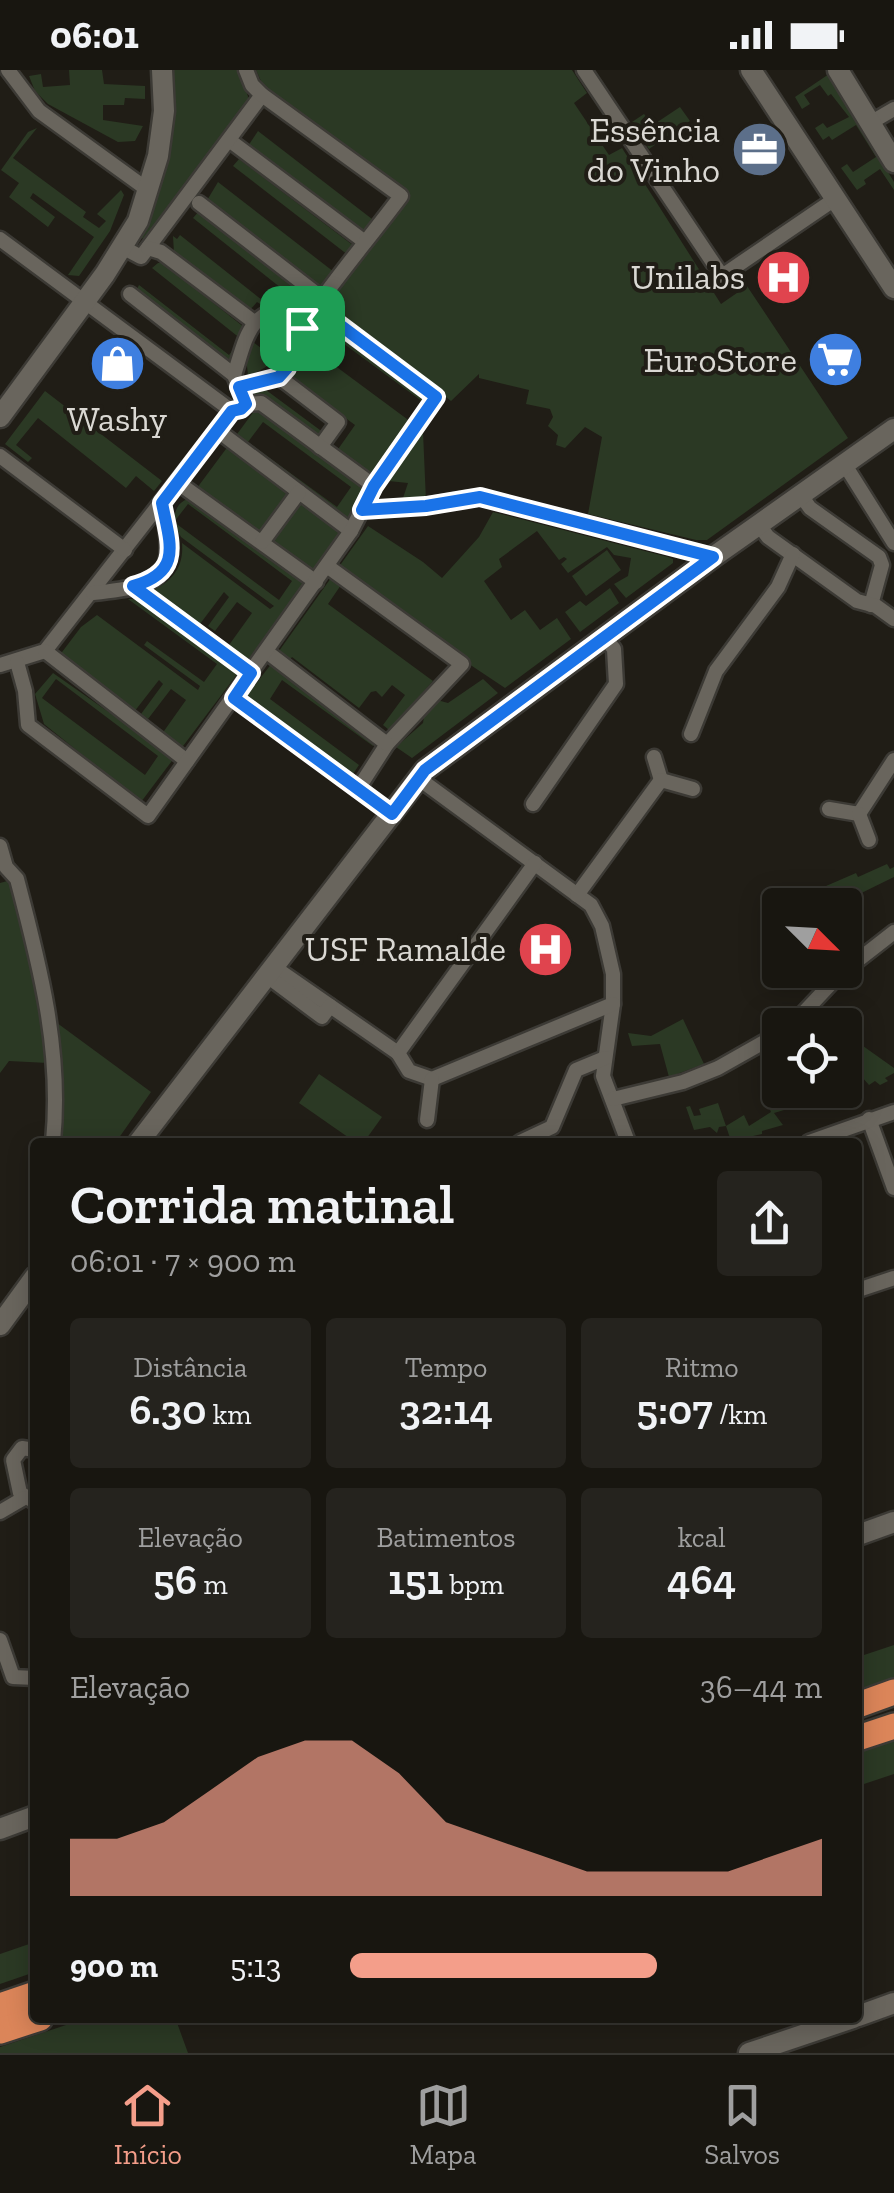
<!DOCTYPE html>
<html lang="pt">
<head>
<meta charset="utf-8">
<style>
	:root { --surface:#181610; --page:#25231e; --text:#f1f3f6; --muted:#9f9f9f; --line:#363530; --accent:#f49e8a }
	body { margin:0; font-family:"Zilla Slab",serif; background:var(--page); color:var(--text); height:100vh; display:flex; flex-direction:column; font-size:38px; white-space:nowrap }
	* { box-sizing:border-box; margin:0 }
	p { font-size:32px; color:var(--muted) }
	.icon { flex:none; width:55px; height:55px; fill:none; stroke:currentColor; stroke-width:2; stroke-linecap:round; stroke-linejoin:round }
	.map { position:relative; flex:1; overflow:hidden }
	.details { position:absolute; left:30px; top:1068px; width:832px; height:885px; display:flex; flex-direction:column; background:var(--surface); border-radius:10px; box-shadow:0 5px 25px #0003,0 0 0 2px var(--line) }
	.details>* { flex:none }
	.needle { width:65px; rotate:114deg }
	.controls { position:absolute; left:762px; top:818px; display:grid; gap:20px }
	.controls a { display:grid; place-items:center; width:100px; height:100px; border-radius:10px; background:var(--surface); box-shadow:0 5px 25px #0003,0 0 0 2px var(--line); font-size:50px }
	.pin { position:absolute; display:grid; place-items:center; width:85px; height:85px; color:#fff; margin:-42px; border-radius:20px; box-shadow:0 5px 15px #0006 }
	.round { display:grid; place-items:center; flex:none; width:105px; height:105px; border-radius:10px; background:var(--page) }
	.overview { display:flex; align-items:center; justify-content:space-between; height:170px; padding:0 40px }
	h1 { font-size:55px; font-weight:600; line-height:75px }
	.metrics { display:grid; grid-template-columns:repeat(3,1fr); gap:15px; height:170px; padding:10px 40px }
	.metrics div { display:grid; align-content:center; border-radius:10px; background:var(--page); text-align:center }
	.metrics b { font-size:42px; font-weight:600 }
	.metrics small { font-size:28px; font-weight:400 }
	.metrics p { font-size:28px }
	.chart { height:280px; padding:20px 40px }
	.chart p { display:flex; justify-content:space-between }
	.chart svg { width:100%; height:180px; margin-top:10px; fill:var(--accent); opacity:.7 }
	ul { padding:0 40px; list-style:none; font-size:32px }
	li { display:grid; grid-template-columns:160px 120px 1fr; align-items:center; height:75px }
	li i { height:25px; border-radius:12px; background:var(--accent) }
	.status { display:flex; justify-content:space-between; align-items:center; height:70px; padding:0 50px; background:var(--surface); direction:ltr }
	.status svg { height:28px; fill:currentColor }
	.menu { display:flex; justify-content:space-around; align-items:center; height:140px; border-top:2px solid var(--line); background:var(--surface); font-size:28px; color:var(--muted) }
	.menu a { display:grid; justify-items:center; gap:5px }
	.menu .current { color:var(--accent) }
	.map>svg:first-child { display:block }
	.green { fill:#2b3924; fill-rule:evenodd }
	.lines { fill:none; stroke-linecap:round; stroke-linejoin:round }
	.street-casing { stroke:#3c3a35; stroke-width:19 }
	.secondary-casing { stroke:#3c3a35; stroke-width:25 }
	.highway-casing { stroke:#3c3a35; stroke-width:30 }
	.street { stroke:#69655d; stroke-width:14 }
	.secondary { stroke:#69655d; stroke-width:20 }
	.highway { stroke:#db8559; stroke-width:25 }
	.route-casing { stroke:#fff; stroke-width:20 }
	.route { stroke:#1a73e8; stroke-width:12 }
	.labels { text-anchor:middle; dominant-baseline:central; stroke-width:8; stroke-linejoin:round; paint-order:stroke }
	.poi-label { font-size:35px; fill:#dad8d3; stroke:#201d16; text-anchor:end }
</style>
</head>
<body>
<div class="status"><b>06:01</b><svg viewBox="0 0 49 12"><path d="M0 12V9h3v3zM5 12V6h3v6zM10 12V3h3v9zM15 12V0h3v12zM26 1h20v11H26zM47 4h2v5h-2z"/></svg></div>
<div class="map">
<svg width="894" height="1983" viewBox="0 0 894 1983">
	<rect width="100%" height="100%" fill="#201d16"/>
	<g class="green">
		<path d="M 69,0 L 102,0 L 104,14 L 145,16 L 145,29 L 125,28 L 124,35 L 103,35 L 103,50 L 143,56 L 135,71 L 118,72 L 48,34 L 35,21 L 29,6 L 41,4 L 43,17 L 70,15 Z"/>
		<path d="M 171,0 L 240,0 L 249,30 L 242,43 L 145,171 L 141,167 C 165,108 176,64 171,0 Z"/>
		<path d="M 256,0 L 572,0 L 587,23 L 574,33 L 609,85 L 622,78 L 721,234 L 747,216 L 848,368 L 707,470 L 696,470 L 588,444 L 602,367 L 585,357 L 565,378 L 556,375 L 558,365 L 548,356 L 553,347 L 550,339 L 526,334 L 529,320 L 479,308 L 479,304 L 451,331 L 327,232 L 410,125 L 265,20 Z"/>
		<path d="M 829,4 L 894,112 L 894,120 L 880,99 L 864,110 L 866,114 L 857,120 L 841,98 L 847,94 L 853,102 L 876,87 L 856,55 L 832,70 L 829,66 L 823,70 L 815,58 L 823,53 L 827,58 L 849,47 L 831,24 L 828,26 L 820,15 L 804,25 L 810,34 L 802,39 L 795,27 Z"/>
		<path d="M 680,37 L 690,51 L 649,79 L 632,52 L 644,44 L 653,55 Z"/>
		<path d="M 37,58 L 13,88 L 86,142 L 83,147 L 99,158 L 106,151 L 97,144 L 121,120 L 124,125 L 110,161 L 79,206 L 68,205 L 94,167 L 33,123 L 30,128 L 55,147 L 48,157 L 9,127 L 19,113 L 1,100 L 28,62 Z"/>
		<path d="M 258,61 L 372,149 L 358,167 L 244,82 Z"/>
		<path d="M 239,89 L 354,176 L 348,185 L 233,96 Z"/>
		<path d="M 218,112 L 334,202 L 322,220 L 206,132 Z"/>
		<path d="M 200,140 L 297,217 L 286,229 L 265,237 L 257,232 L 249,241 L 174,183 L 173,166 L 177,169 L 180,165 L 267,234 L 281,218 L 193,148 Z"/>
		<path d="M 158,193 L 163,193 L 245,258 L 236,287 L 228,298 L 136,221 L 139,215 L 229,285 L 241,269 L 152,198 Z"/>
		<path d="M 292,237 L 304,246 L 302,252 C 286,275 277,297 248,305 L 246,288 L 249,269 L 265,281 L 285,255 L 272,244 L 263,255 L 258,251 L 270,243 Z"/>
		<path d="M 317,247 L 428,326 L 431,323 L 435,327 L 374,416 L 370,414 L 347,458 L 141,732 L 44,654 L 35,624 L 53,603 L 150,671 L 159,661 L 164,661 L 186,630 L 171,619 L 148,649 L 141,644 L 163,614 L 159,610 L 134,642 L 66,591 L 62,595 L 56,590 L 81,557 L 97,545 L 198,620 L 200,616 L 144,575 L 147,571 L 204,612 L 217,594 L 128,529 L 139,529 L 220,589 L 223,587 L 229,591 L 236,581 L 229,575 L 252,543 L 237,532 L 215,561 L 208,556 L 229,527 L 224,522 L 200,554 L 158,523 L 155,526 L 150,522 C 172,511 184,498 182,473 L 270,539 L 274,536 L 181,467 L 173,452 C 176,437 178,432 192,427 L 297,505 L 300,502 L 289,492 L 290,489 L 270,473 L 297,437 L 292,433 L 262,472 L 194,422 L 260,333 L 253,327 L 255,319 L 262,317 L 324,363 L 316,374 L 272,341 L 268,345 L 355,410 L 361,406 L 334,385 L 355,355 L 283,302 L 292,273 L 301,258 L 307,261 ZM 321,257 L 423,332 L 411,352 L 307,275 ZM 263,352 L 351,417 L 337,437 L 248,372 ZM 188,434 L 292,511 L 279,530 L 174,452 ZM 56,609 L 158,686 L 145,705 L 42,628 Z"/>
		<path d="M 45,321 L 162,411 L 154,421 L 136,406 L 126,418 L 38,348 L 16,375 L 32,388 L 28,392 L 5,374 Z"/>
		<path d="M 423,362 L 426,431 L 402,431 L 408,413 L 389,411 Z"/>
		<path d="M 493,442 L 668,487 L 673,489 L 673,493 L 626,528 L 614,514 L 628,506 L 631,488 L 614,485 L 607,477 L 568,503 L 561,494 L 567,489 L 564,487 L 559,490 L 537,461 L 499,489 L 502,497 L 484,511 L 511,550 L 525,540 L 540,560 L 557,548 L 571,569 L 505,618 L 454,584 L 447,592 L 341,515 L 328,534 L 433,611 L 389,660 L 383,655 L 405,625 L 392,615 L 382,627 L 376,621 L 371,622 L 359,638 L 292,587 L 285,596 L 274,588 L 368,456 L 423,492 L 442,508 L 479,467 Z"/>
		<path d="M 607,480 L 621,500 L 586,526 L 572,506 Z"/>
		<path d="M 610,518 L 619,533 L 580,562 L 565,542 L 580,531 L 586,536 Z"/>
		<path d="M 272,593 L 377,670 L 373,676 L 282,610 L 270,629 L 359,695 L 351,707 L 244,629 Z"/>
		<path d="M 483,609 L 498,623 L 412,688 L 396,677 L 423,653 L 425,640 L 437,630 L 448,633 Z"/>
		<path d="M 887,794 L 890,799 L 894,797 L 894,807 L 839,834 L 813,830 L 829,822 L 826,816 L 856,803 L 858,807 Z"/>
		<path d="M 11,810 L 14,811 L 45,956 L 48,993 L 9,991 L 0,1003 L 0,813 Z"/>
		<path d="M 683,949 L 704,994 L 669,1007 L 660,974 L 632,976 L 628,963 L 651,966 Z"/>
		<path d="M 53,950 L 151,1022 L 116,1072 L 59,1072 Z"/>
		<path d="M 863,976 L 894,998 L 894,1003 L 885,1008 L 888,1011 L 880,1015 L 875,1011 L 869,1015 L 846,989 Z"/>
		<path d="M 319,1004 L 382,1047 L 364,1072 L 355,1072 L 299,1033 Z"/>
		<path d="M 784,1023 L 794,1037 L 774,1043 L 783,1055 L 762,1061 L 762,1064 L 731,1071 L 726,1056 L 719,1057 L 717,1063 L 710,1057 L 694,1060 L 686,1037 L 690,1036 L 694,1046 L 701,1045 L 699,1039 L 718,1033 L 726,1056 L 744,1045 L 749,1056 L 771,1042 L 768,1035 Z"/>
		<path d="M 894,1575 L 894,1609 L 858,1621 L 858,1587 Z"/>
		<path d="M 894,1669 L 894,1704 L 858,1716 L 858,1682 Z"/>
		<path d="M 35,1872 L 35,1902 L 0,1914 L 0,1884 Z"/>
		<path d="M 87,1948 L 182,1948 L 176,1950 L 188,1983 L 0,1983 L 0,1977 Z"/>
	</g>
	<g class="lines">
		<defs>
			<g id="street">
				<path d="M 8,0 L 39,41 L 148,120"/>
				<path d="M 584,0 L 722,206 L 835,129"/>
				<path d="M 870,53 L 894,39"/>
				<path d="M 229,70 L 365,172"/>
				<path d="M 199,133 L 322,228"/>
				<path d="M 0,169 L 232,341 L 45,581 L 0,595"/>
				<path d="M 124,178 L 141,187 L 262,25"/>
				<path d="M 148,178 L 161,182 L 254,252"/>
				<path d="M 130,224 L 234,305 L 242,326"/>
				<path d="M 234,305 C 248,261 248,245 295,232 L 311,243"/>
				<path d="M 279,307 L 338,352 L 320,377"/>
				<path d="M 239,317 L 279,307 C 291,293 291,274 301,258 C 332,212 368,170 401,126 L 262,25 L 252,15 L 246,0"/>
				<path d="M 232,341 L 241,339 L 246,334 L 261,333 L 374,416"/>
				<path d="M 217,360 L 351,461"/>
				<path d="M 0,386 L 125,480"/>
				<path d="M 845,395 L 894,473"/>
				<path d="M 177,412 L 316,512"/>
				<path d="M 800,424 L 810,438 L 879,487 L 882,495 L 871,535"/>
				<path d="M 363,440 L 425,436 L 480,427 L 713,487"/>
				<path d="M 759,455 L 768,467 L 857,531 L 876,536 L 894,549"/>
				<path d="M 262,472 L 299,422"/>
				<path d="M 327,496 L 462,594 L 387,674 L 358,719"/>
				<path d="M 133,516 L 251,603"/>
				<path d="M 93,523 C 169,515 176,507 162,433"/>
				<path d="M 45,581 L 187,691"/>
				<path d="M 267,582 L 387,674"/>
				<path d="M 17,592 L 25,621 L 28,655 L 148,746 L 351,461 L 374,416 L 435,327 L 315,237"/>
				<path d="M 233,628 L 392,743"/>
				<path d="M 691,664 L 716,601 L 778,517 L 793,484"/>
				<path d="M 654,687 L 661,710"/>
				<path d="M 418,708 L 591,835 L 602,856 L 613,904 L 613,934 L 603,1006 L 628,1072"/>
				<path d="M 533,734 L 616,614 L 614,579 L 605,568"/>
				<path d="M 829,739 L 859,744 L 894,690"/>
				<path d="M 859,744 L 869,770"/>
				<path d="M 0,776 L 6,797 L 17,809 C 40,896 62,981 53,1072"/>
				<path d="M 577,825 L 661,710 L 693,719"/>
				<path d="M 274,897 L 398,983"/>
				<path d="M 267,906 L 322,947 L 330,936"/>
				<path d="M 792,955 L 839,905 L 894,862"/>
				<path d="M 432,1009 L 409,1001 L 398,983 L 535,793"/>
				<path d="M 432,1009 L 613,934"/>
				<path d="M 613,1029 L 683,1012 L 718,998 L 780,963"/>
				<path d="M 869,1049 L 894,1118"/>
				<path d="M 427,1050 L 432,1009"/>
				<path d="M 520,1072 L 552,1057 L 576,1000 L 605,988"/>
				<path d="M 809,1072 L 894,1042"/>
				<path d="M 858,1220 L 894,1208"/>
				<path d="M 35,1380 L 22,1378 L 13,1390 L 20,1423 L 35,1432"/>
				<path d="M 0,1442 L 24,1428"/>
				<path d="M 0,1570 L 13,1607 L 35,1608"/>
			</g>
			<g id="secondary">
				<path d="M 751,0 L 894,218"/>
				<path d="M 838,0 L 894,92"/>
				<path d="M 0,347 L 105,204 L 138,151 L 158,86 L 164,41 L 162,0"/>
				<path d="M 139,1072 L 425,700 L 713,487 L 894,359"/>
				<path d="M 0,1255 L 35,1207"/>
				<path d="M 858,1465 L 894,1452"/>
				<path d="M 0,1759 L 35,1746"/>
				<path d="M 858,1946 L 894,1933"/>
				<path d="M 749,1983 L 853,1948"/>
			</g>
			<g id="highway">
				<path d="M 858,1635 L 894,1622"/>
				<path d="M 858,1668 L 894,1656"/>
				<path d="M 0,1936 L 35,1924"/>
				<path d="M 0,1961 L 40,1948"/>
			</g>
		</defs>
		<use href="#street" class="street-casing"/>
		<use href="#secondary" class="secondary-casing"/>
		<use href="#highway" class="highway-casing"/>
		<use href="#street" class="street"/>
		<use href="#secondary" class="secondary"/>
		<use href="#highway" class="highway"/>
	</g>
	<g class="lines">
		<defs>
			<path id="route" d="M 316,237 L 436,327 L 374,416 L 362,440 L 426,436 L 480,427 L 713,487 L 425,700 L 392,744 L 234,628 L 251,603 L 133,516 C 183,502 170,474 162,433 L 232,341 L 241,339 L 246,334 L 239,317 L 279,307 L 287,298 L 292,272 Z"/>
		</defs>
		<use href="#route" class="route-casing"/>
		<use href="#route" class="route"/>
	</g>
	<defs>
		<symbol id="office-disc" viewBox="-11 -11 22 22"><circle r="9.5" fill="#5c6f8a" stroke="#201d16"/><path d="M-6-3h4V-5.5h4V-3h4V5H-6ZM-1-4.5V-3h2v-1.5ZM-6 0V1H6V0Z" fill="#fff"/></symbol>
		<symbol id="hospital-disc" viewBox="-11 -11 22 22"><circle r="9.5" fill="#e0444e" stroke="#201d16"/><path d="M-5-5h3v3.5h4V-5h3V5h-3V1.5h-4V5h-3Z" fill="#fff"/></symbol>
		<symbol id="supermarket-disc" viewBox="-11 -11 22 22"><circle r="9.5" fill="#3f7fe0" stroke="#201d16"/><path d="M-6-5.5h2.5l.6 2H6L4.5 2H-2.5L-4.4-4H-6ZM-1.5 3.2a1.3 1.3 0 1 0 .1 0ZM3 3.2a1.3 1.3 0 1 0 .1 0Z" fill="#fff"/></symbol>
		<symbol id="shop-disc" viewBox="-11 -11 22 22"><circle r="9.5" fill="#3f7fe0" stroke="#201d16"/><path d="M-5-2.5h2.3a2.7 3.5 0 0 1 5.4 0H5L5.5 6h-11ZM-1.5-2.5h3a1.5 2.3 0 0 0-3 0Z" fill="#fff"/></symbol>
	</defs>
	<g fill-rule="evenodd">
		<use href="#office-disc" x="728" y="48" width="63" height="63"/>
		<use href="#hospital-disc" x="752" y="176" width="63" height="63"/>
		<use href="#supermarket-disc" x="804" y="258" width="63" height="63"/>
		<use href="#shop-disc" x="86" y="262" width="63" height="63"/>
		<use href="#hospital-disc" x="514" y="848" width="63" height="63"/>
	</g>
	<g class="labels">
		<g class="poi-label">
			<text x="720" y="60">Essência<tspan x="720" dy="40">do Vinho</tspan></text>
			<text x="745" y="207">Unilabs</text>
			<text x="797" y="290">EuroStore</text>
			<text x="117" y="349" text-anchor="middle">Washy</text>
			<text x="506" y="879">USF Ramalde</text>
		</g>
	</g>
</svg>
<div class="controls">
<a><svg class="needle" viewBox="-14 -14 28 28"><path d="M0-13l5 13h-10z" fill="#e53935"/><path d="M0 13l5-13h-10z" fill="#9f9f9f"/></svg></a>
<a><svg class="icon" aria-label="locate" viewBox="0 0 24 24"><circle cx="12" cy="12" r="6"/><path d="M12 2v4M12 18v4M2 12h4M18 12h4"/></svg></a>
</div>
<div class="pin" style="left:302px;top:258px;background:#1e9e55"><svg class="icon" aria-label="arrive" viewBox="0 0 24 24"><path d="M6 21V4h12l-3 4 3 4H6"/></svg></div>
<section class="details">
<div class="overview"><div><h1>Corrida matinal</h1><p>06:01 · 7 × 900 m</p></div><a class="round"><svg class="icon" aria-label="share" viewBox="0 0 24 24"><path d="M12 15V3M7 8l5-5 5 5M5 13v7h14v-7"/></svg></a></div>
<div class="metrics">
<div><p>Distância</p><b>6.30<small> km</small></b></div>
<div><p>Tempo</p><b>32:14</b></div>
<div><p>Ritmo</p><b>5:07<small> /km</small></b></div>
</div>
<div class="metrics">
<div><p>Elevação</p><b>56<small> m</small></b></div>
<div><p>Batimentos</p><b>151<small> bpm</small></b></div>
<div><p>kcal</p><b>464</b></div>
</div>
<div class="chart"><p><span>Elevação</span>36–44 m</p>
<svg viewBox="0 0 160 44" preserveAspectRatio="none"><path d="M0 44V30L10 30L20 26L30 18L40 10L50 6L60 6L70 14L80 26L90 30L100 34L110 38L120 38L130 38L140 38L150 34L160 30V44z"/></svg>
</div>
<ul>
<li><b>900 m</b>5:13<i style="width:65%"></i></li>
</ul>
</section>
</div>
<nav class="menu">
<a class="current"><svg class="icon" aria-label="home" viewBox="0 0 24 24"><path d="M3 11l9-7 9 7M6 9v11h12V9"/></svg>Início</a>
<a><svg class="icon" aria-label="map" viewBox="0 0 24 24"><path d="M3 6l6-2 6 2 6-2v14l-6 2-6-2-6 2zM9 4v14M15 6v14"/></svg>Mapa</a>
<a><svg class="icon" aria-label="saved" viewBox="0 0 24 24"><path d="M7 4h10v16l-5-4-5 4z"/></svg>Salvos</a>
</nav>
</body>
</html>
